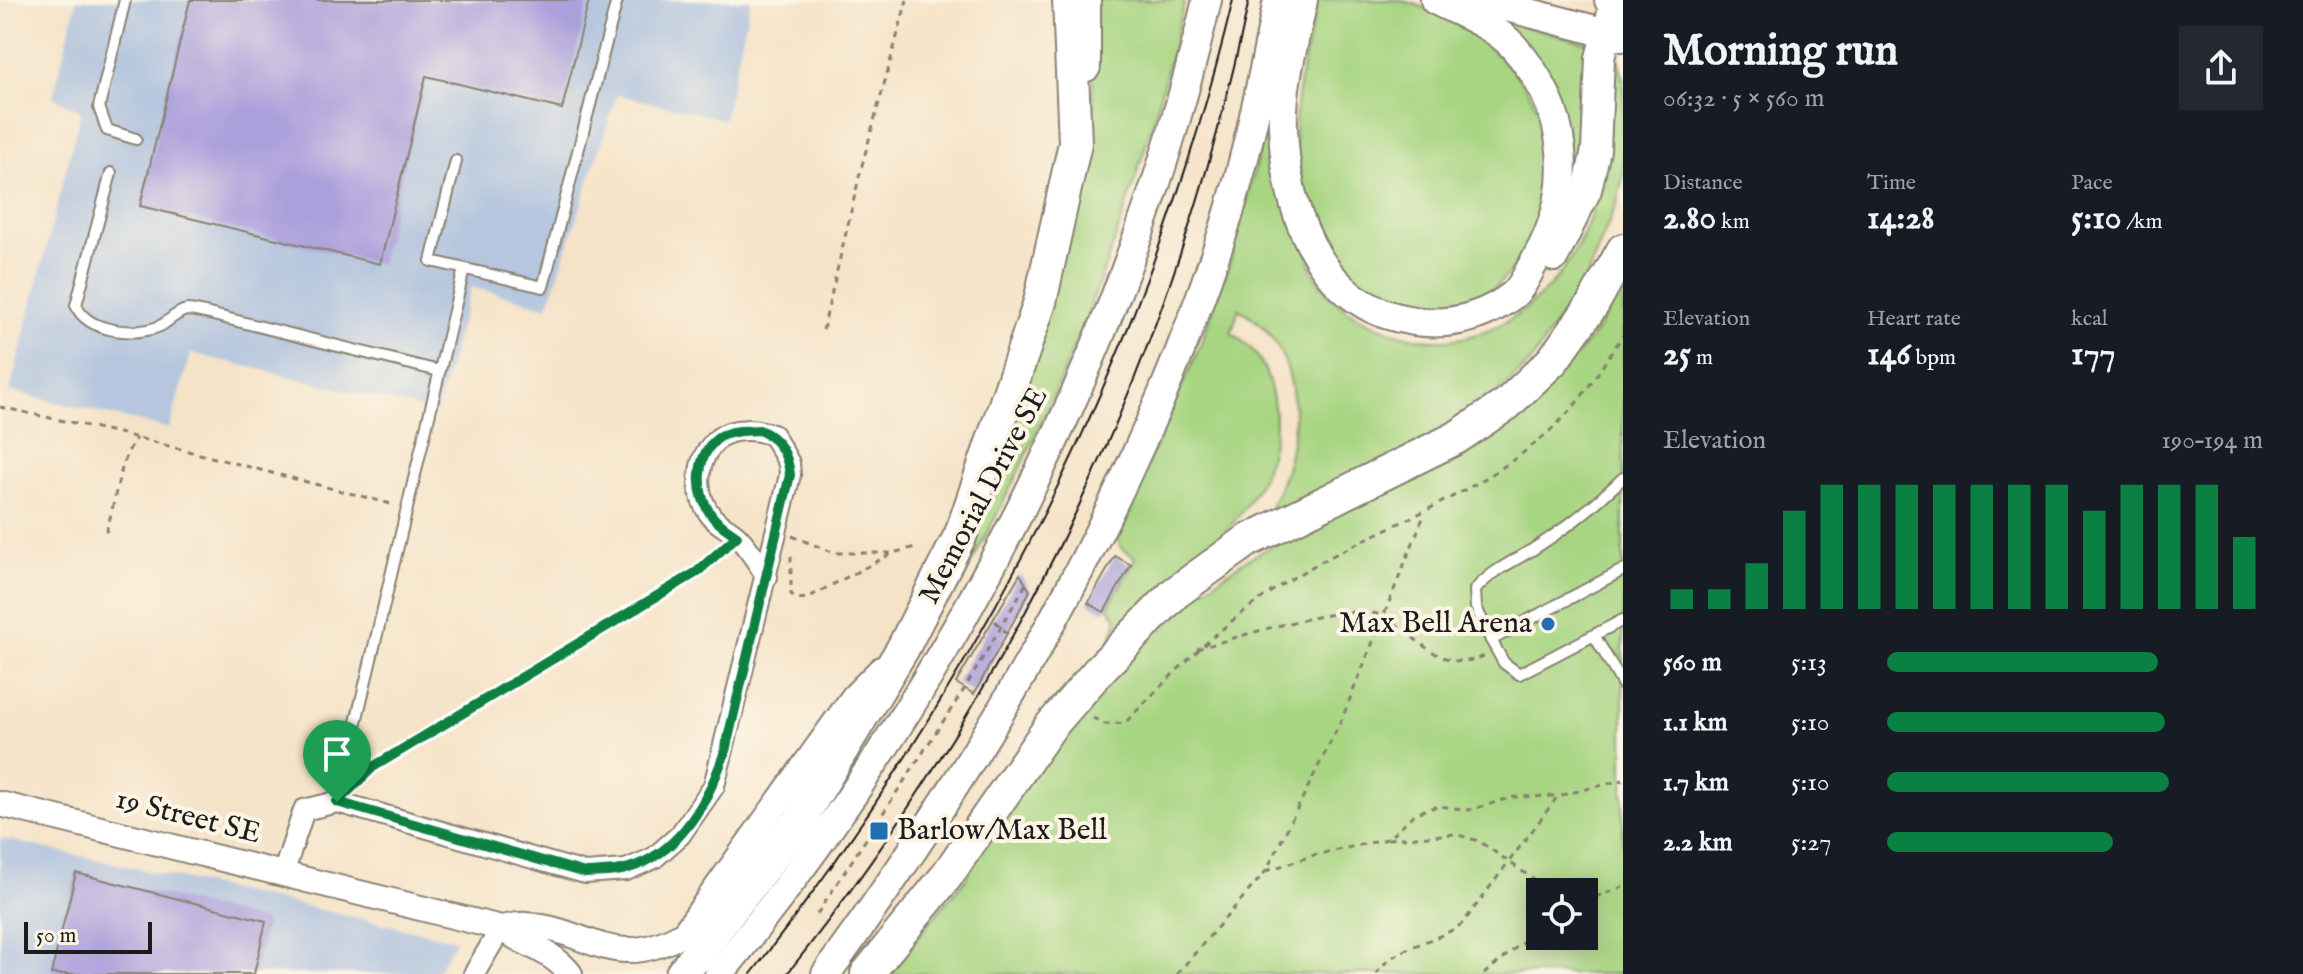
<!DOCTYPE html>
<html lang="en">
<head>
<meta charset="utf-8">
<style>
	:root { --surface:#171b24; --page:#242831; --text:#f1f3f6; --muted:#9ea1a6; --accent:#0b8043 }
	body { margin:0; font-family:"IM FELL English",serif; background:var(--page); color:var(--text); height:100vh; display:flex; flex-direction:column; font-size:30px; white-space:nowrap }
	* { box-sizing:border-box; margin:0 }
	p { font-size:26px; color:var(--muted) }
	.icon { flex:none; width:44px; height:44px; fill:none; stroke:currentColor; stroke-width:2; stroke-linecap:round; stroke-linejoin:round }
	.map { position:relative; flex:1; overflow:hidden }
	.side { display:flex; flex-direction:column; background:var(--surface); width:680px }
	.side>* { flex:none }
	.fabs { position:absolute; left:1526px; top:878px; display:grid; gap:16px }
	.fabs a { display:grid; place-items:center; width:72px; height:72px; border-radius:0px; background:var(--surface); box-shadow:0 4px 20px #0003; font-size:40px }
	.scale { position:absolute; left:24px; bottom:20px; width:128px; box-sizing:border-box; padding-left:8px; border:4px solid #1c1c1c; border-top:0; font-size:22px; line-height:28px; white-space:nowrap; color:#1c1c1c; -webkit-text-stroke:6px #fcf5e5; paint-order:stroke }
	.pin { position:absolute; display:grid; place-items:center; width:68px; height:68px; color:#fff; margin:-82px -34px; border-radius:50% 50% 50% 0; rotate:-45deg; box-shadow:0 0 8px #0007 }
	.pin .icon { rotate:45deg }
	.round { display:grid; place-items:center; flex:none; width:84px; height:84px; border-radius:0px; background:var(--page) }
	.head { display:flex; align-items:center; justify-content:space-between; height:136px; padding:0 40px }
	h1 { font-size:44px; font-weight:800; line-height:60px }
	.stats { display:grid; grid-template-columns:repeat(3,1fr); gap:12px; height:136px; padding:8px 40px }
	.stats div { display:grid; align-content:center }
	.stats b { font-size:34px; font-weight:800 }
	.stats small { font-size:22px; font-weight:400 }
	.stats p { font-size:22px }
	.chart { height:224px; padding:16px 40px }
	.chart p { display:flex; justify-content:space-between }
	.chart svg { width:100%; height:144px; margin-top:8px; stroke:var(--accent); stroke-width:6 }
	ul { padding:0 40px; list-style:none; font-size:26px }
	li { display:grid; grid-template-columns:128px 96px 1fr; align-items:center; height:60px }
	li i { height:20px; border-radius:10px; background:var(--accent) }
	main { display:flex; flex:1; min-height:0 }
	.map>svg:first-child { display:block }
	.industrial { fill:#b6c6de }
	.green { fill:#a8d582; stroke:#62784f; stroke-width:2; fill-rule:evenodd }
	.building { fill:#aca0dc }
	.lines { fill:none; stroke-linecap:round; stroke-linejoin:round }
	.service-casing { stroke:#888072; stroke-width:14 }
	.minor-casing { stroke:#888072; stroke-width:24 }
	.tertiary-casing { stroke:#888072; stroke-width:28 }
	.secondary-casing { stroke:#888072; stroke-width:32 }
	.primary-casing { stroke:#888072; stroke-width:36 }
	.path { stroke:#888072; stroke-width:3; stroke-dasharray:6 6; stroke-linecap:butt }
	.service { stroke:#fff; stroke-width:10 }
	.minor { stroke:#fff; stroke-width:20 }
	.tertiary { stroke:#fff; stroke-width:24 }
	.secondary { stroke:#fff; stroke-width:28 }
	.primary { stroke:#fff; stroke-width:32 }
	.tram { stroke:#1c1c1c; stroke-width:2 }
	.route-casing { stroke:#fff; stroke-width:16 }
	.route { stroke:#0b8043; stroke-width:10 }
	.poi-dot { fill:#1f6fb2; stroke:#fcf5e5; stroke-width:3 }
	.labels { text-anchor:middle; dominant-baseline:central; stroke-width:8; stroke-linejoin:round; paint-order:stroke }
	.street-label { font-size:30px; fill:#1c1c1c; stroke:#fcf5e5 }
	.poi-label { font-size:30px; fill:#1c1c1c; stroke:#fcf5e5; text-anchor:end }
</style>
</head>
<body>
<main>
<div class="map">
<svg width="1623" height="974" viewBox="0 0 1623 974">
	<rect width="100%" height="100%" fill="#fcf5e5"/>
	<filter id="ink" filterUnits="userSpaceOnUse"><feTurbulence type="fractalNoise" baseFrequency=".0125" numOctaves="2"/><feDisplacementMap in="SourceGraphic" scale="16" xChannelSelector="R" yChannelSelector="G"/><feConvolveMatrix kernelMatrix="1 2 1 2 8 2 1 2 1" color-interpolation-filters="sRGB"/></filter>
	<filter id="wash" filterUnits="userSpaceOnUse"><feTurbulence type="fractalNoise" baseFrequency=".006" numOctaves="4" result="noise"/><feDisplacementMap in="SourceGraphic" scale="32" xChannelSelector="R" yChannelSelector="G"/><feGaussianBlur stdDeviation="1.8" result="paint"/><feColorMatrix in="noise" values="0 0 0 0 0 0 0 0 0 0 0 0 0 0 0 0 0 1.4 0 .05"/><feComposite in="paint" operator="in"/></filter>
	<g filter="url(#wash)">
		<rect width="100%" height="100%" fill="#f5e3c8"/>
		<g class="industrial">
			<path d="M 77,0 L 751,0 L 724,119 L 617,95 L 548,307 L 471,287 L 436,412 L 191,353 L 169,429 L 10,391 L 81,111 L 53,97 Z"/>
			<path d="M 0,838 L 456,940 L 436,974 L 0,974 Z"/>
		</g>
		<g class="green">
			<path d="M 1095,0 L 1185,0 C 1136,206 1061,404 957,589 L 950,585 L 1082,184 L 1092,124 Z"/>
			<path d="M 1317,0 C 1343,0 1371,0 1396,0 C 1442,7 1499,49 1525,86 C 1546,116 1555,158 1550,195 C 1546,226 1511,277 1486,295 C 1473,303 1454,306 1439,308 C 1346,321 1305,228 1296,149 C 1290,99 1309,48 1317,0 Z"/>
			<path d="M 1503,21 L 1593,44 L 1587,134 L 1579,180 L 1571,178 Z"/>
			<path d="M 1610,59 L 1618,60 L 1623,78 L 1623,177 L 1617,203 L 1586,278 L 1530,363 L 1466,421 L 1278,512 L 1271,505 C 1304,446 1308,346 1239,309 L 1231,333 C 1255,348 1265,363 1271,390 C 1298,496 1180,575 1111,638 L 1117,618 L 1108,607 L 1136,558 L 1121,548 L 1116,535 L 1200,346 L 1233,253 L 1265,129 L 1274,129 C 1284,165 1294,200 1304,235 C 1307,247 1309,265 1315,276 C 1335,310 1374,328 1410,337 C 1496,357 1574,283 1594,204 C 1605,162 1605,103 1610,59 Z"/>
			<path d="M 1623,286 L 1623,974 L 886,974 L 965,880 L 985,834 L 1099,689 L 1178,608 L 1244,561 L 1318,522 L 1443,467 L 1496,433 L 1545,389 L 1593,336 ZM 1540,892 L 1584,892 L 1584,936 L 1540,936 Z"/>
		</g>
		<g id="blocks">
			<g class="building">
				<path d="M 190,0 L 589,0 L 562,109 L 426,76 L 380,264 L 140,206 Z"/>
				<path d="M 1115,556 L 1131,565 L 1104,612 L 1088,603 Z"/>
				<path d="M 1020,574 L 1030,591 L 974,694 L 956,683 Z"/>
				<path d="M 76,873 L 266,921 L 254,974 L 51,974 Z"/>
			</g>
		</g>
	</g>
	<g filter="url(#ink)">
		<use href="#blocks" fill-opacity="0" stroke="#888072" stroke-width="2"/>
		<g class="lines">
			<defs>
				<g id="service">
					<path d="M 125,0 L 99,107 L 107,130 L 136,139"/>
					<path d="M 456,161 L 431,261 L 543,287 L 617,0"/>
					<path d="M 111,173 L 76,305 C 86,332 136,337 160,326 C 168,322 178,311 187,310 C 192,310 200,312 205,313 L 439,371"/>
					<path d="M 1623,570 L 1491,640 L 1504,663 L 1519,674 L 1623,620"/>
					<path d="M 1594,635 L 1623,685"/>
					<path d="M 1491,640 L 1476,607 L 1475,590 C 1492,570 1513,562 1535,548 C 1567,528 1596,504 1623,478"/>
					<path d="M 337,802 L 464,269"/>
				</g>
				<g id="minor">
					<path d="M 283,874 L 304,810 L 337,802 L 585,873 L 626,870 L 654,858 L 680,835 L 714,786 L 790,475 L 789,463 L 773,435 C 757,429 733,427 719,438 C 695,458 693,494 712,517 C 719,525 730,529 737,536 C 749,548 758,563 767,577"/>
					<path d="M 474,974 L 501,928"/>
				</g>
				<g id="tertiary">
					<path d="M 0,804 L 501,928 C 509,927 518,924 526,925 C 590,929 613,974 684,933 L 854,696 L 881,669"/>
					<path d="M 501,928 C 524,945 552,950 570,974"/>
				</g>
				<g id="secondary">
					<path d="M 1303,0 C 1295,40 1281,85 1283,126 C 1285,204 1315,298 1399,318 C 1440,328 1479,321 1513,295 C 1523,287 1529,270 1536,259 C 1577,188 1569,108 1513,46 C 1494,25 1460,13 1435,0"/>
					<path d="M 1480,0 L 1622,37"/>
					<path d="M 1086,67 L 1086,0"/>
					<path d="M 1554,257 L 1587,190 L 1596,150 L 1600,58 L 1615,1"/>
					<path d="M 719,974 C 947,694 1126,352 1207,0"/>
					<path d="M 826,974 C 990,749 1132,506 1220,241 C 1246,163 1262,81 1278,0"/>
				</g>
				<g id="primary">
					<path d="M 1611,0 L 1615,1 L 1623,30"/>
					<path d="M 682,974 L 799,821 L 903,648 L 961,534 L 1040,302 L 1075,143 L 1069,0"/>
					<path d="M 867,974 L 945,878 L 1050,727 L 1101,668 L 1175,593 L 1247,541 L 1456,438 L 1507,404 L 1553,360 L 1593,304 L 1623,250"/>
				</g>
			</defs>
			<use href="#service" class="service-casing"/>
			<use href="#minor" class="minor-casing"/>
			<use href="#tertiary" class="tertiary-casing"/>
			<use href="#secondary" class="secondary-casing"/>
			<use href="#primary" class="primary-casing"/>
			<g class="path">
				<path d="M 823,330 L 861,169 L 907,0"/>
				<path d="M 0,407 L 115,432 L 395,505"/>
				<path d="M 106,532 C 116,501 118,464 136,438"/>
				<path d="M 792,536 L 834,553 L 893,553"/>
				<path d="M 791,556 L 791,594 L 797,599 L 807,598 L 893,553 L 919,546"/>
				<path d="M 995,621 L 1008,634"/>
				<path d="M 1197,649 C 1235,638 1342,603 1377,614 C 1411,625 1438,679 1486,655"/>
				<path d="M 1093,718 L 1105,724 L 1125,723 C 1179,667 1233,612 1301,573 C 1389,522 1489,493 1562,419 C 1586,395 1604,363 1623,335"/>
				<path d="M 358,780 L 373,767 L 697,572 L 722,549"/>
				<path d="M 1388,839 L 1455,834 L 1479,841 L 1552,892"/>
				<path d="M 1266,871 L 1314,855 L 1388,839 L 1414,814 L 1425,810 L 1438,806 L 1470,810 L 1513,797 L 1557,796"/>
				<path d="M 1584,901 L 1623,887"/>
				<path d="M 817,914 L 965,688 L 1026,584"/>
				<path d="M 1177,974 L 1266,871 L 1341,721 L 1425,513"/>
				<path d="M 1376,974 C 1396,944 1435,944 1463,923 L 1558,796 L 1623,780"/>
				<path d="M 1484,974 L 1540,928"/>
			</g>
			<use href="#service" class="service"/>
			<use href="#minor" class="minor"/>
			<use href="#tertiary" class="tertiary"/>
			<use href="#secondary" class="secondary"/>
			<use href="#primary" class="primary"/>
			<g class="tram">
				<path d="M 751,974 C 977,686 1147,357 1233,0"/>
				<path d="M 787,974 C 1014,688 1174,358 1249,0"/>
			</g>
		</g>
	</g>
	<g class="lines" filter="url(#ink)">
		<defs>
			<path id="route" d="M 759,430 C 779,438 788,454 790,475 L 725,751 C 709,800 682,852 629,868 C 616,873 599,872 585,873 L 337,802 L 373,767 L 697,572 L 737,536 C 729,530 718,524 712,516 C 694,492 695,453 721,436 C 732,430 747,431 759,430 Z"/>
		</defs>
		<use href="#route" class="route-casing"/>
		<use href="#route" class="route"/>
	</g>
	<g class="poi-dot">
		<circle cx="1548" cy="624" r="8"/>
		<rect x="869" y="821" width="20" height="20" rx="4"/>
	</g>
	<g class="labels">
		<g class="street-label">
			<text transform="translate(984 496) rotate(-62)">Memorial Drive SE</text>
			<text transform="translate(188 817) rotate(14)">19 Street SE</text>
		</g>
		<g class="poi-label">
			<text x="1532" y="624">Max Bell Arena</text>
			<text x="897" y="831" text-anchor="start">Barlow/Max Bell</text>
		</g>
	</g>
</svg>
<div class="fabs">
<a><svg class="icon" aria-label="locate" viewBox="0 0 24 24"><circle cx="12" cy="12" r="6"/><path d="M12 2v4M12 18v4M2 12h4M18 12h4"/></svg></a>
</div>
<div class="scale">50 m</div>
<div class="pin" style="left:337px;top:802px;background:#1e9e55"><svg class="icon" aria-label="arrive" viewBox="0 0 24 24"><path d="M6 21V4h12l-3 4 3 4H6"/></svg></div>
</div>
<section class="side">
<div class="head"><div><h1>Morning run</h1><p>06:32 · 5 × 560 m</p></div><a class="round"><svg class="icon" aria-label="share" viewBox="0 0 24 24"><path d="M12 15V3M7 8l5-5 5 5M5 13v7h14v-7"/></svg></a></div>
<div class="stats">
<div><p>Distance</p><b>2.80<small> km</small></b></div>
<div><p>Time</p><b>14:28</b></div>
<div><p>Pace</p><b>5:10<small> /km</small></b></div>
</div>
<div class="stats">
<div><p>Elevation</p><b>25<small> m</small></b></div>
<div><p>Heart rate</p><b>146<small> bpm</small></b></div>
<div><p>kcal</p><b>177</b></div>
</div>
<div class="chart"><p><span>Elevation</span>190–194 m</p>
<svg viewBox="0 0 160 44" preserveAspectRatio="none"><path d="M5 44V38M15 44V38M25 44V30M35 44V14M45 44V6M55 44V6M65 44V6M75 44V6M85 44V6M95 44V6M105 44V6M115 44V14M125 44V6M135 44V6M145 44V6M155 44V22"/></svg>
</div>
<ul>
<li><b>560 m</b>5:13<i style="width:72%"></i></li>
<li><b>1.1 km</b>5:10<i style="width:74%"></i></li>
<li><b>1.7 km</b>5:10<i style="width:75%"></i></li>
<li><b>2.2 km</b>5:27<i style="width:60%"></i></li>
</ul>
</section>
</main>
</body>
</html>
